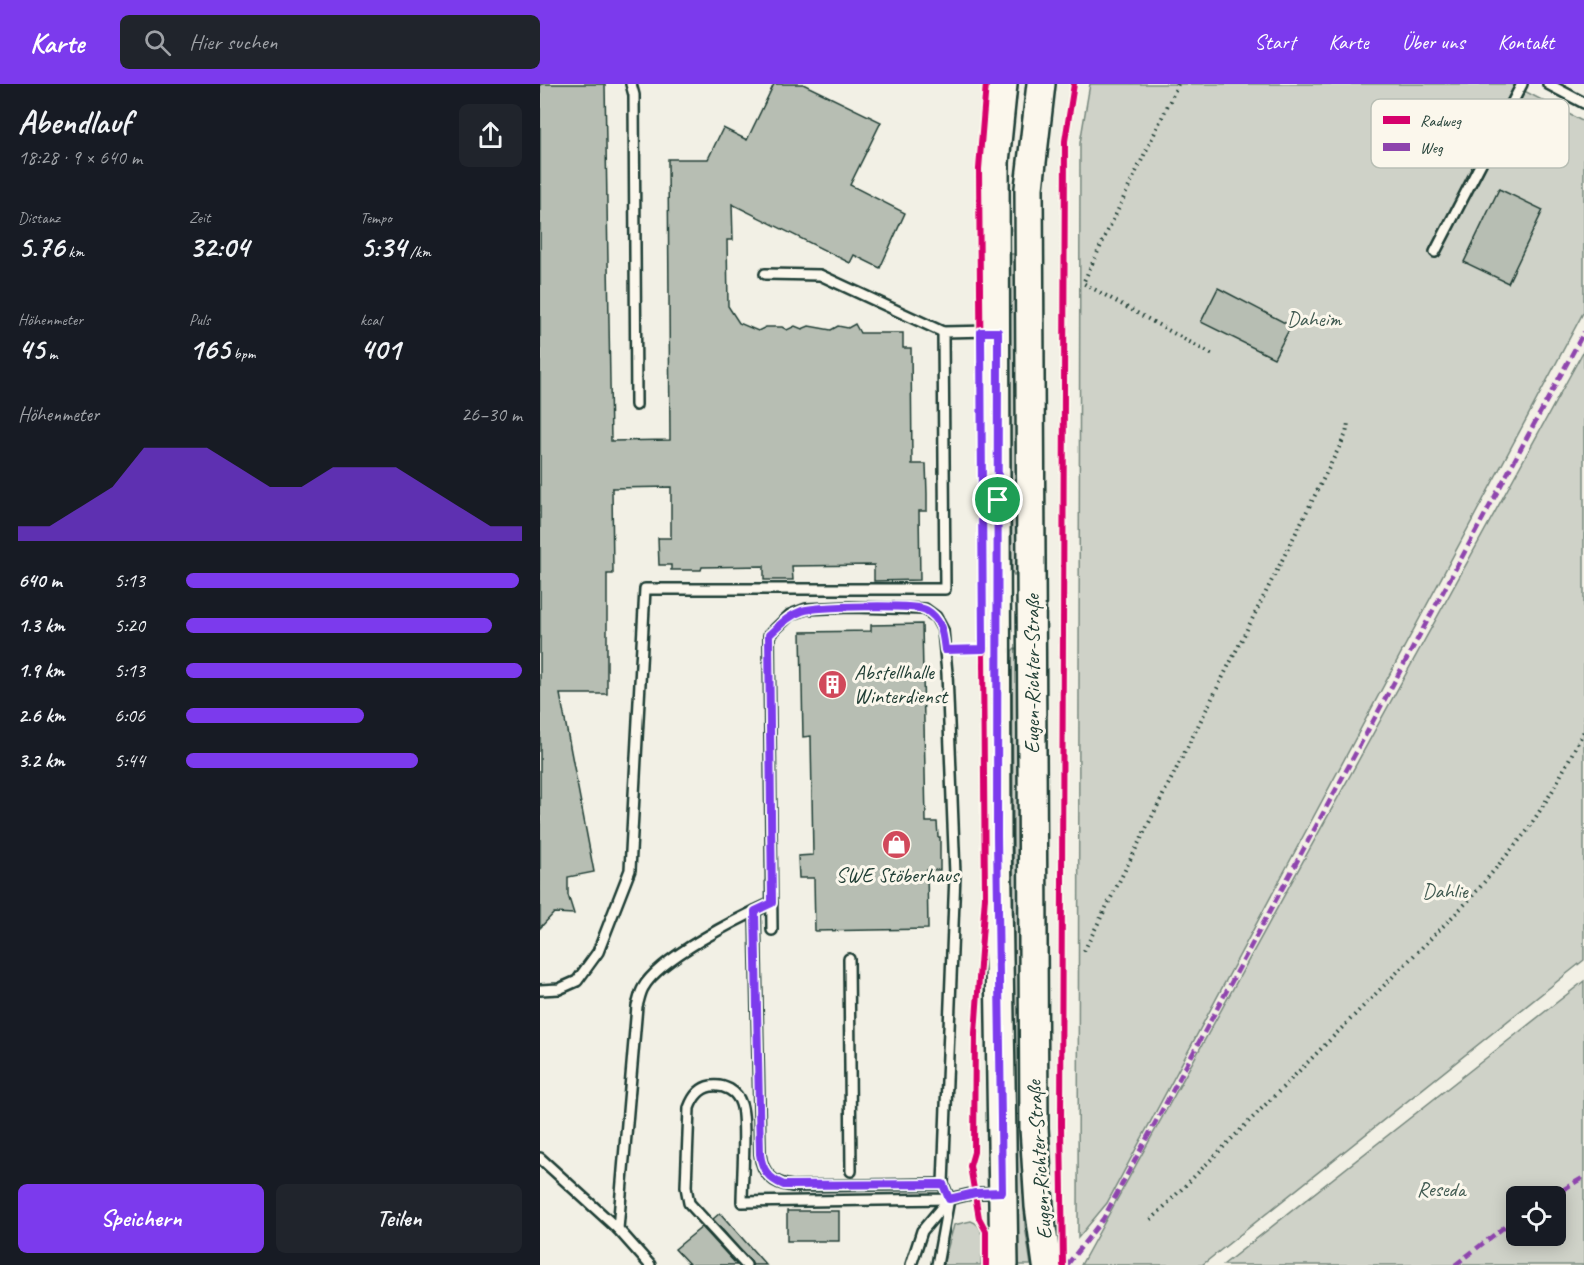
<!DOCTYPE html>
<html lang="de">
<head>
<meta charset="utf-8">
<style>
	:root { --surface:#171b24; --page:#20242c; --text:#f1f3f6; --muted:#9ea1a6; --accent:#7c3aed }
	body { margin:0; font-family:Caveat,sans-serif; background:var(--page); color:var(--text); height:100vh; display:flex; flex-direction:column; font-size:22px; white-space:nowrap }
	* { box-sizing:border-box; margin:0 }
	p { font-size:20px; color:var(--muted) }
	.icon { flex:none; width:33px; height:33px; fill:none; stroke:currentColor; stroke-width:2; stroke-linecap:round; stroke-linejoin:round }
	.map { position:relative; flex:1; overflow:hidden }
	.side { display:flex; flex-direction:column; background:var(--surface); width:540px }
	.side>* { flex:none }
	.fabs { position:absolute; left:966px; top:1102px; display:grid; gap:12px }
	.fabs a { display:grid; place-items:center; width:60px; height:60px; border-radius:9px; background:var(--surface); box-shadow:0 3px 15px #0003; font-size:30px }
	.pin { position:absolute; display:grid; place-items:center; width:51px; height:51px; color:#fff; margin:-26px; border:3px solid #fff; border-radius:50%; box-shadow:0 2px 6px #0007 }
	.round { display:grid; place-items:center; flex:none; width:63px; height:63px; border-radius:9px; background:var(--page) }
	.summary { display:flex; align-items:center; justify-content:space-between; height:102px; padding:0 18px }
	h1 { font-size:33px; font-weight:800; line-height:45px }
	.stats { display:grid; grid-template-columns:repeat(3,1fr); gap:9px; height:102px; padding:6px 18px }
	.stats div { display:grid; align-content:center }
	.stats b { font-size:30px; font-weight:800 }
	.stats small { font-size:16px; font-weight:400 }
	.stats p { font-size:16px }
	.chart { height:168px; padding:12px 18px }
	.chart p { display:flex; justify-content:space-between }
	.chart svg { width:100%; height:108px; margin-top:6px; fill:var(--accent); opacity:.7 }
	.primary-button { display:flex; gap:12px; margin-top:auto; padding:12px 18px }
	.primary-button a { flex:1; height:69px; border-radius:9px; background:var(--accent); color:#fff; font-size:24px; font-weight:800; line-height:69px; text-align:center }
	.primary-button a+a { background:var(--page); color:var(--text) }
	ul { padding:0 18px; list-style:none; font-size:20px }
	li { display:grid; grid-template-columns:96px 72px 1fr; align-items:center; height:45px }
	li i { height:15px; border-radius:8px; background:var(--accent) }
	header { display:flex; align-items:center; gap:36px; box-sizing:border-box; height:84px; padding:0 30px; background:var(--accent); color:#fff }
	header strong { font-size:28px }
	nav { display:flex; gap:33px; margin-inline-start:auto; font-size:21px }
	.search { width:420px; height:54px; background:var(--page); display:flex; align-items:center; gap:15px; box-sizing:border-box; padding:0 21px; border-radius:9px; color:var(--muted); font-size:22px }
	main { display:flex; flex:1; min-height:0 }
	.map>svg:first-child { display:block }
	.green { fill:#cfd2c8; stroke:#77887e; stroke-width:1.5; fill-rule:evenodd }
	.building { fill:#b7beb3; stroke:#1f3d34; stroke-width:1.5 }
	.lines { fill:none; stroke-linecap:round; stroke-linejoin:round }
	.service-casing { stroke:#1f3d34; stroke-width:14 }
	.secondary-casing { stroke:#1f3d34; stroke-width:32 }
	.path { stroke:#1f3d34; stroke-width:4; stroke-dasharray:1.5 4.5; stroke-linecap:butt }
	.service { stroke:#fbf7ec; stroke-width:9 }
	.secondary { stroke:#fbf7ec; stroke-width:27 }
	.quiet { stroke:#8e44ad; stroke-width:4.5; stroke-dasharray:9 4.5; stroke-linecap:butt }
	.cycleway-casing { stroke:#fbf7ec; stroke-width:10 }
	.cycleway { stroke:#d6006c; stroke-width:6 }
	.route-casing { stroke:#fff; stroke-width:12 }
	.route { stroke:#7c3aed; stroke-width:8 }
	.labels { text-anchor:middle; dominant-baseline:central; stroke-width:6; stroke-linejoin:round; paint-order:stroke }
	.park-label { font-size:21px; fill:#425b52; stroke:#fbf7ec }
	.poi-label { font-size:21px; fill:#1f3d34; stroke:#fbf7ec; text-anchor:start }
	.street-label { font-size:21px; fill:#1f3d34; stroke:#fbf7ec }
	.key { fill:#fbf7ec; stroke:#b9bfb5; stroke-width:1.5 }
	.key-label { font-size:16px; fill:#1f3d34 }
</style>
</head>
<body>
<header>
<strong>Karte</strong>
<div class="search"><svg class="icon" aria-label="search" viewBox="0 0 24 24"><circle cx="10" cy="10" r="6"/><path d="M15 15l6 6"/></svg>Hier suchen</div>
<nav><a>Start</a><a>Karte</a><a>Über uns</a><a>Kontakt</a></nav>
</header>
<main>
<section class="side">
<div class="summary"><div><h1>Abendlauf</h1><p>18:28 · 9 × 640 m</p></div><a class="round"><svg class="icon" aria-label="share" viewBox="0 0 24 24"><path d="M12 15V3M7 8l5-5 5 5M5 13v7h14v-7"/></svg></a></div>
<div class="stats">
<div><p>Distanz</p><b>5.76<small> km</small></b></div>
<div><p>Zeit</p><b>32:04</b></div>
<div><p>Tempo</p><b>5:34<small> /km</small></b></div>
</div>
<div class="stats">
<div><p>Höhenmeter</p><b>45<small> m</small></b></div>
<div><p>Puls</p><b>165<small> bpm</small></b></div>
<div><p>kcal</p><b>401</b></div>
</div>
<div class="chart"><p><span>Höhenmeter</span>26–30 m</p>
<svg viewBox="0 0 160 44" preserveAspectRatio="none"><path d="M0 44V38L10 38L20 30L30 22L40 6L50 6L60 6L70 14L80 22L90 22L100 14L110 14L120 14L130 22L140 30L150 38L160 38V44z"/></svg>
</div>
<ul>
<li><b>640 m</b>5:13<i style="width:99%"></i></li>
<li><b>1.3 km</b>5:20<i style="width:91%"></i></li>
<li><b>1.9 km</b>5:13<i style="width:100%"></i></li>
<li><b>2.6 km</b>6:06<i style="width:53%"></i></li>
<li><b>3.2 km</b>5:44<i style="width:69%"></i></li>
</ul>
<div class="primary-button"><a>Speichern</a><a>Teilen</a></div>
</section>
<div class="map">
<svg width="1044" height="1181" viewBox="0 0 1044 1181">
	<rect width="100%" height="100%" fill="#f2f0e5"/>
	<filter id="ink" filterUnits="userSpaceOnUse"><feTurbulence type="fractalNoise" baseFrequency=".0167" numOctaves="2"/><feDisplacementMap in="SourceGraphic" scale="12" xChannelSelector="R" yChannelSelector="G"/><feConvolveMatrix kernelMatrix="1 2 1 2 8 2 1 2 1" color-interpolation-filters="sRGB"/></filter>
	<g filter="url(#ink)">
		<g class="green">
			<path d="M 550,0 L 971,0 L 1044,38 L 1044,227 L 567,1119 L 538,1154 L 540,59 Z"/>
			<path d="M 469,170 L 475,170 L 477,487 L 474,491 L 472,487 Z"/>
			<path d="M 1044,266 L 1044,876 L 662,1181 L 541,1181 Z"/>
			<path d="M 475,564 L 478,567 L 482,1071 L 485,1142 L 491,1181 L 476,1181 L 472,567 Z"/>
			<path d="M 1044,897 L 1044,1181 L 683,1181 ZM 976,1113 L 1016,1113 L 1016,1152 L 976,1152 Z"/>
			<path d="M 431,1137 C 448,1142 441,1168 441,1181 L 403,1181 L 414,1141 Z"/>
		</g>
		<g class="building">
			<path d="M 0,0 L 65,0 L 71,357 L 130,356 L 128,75 L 168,75 L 183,44 L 207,56 L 234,0 L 263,0 L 341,38 L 310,101 L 365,129 L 340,184 L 314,171 L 310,179 L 192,120 L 193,156 L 187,156 L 188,222 L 199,239 L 218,247 L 226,243 L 242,243 L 247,246 L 255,242 L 262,245 L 269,242 L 291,246 L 298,242 L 308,244 L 315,240 L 320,249 L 363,249 L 363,264 L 371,264 L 372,380 L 386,380 L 387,410 L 387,427 L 379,427 L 380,496 L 334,497 L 334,481 L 252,482 L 253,496 L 224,496 L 224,482 L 162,483 L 161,486 L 131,486 L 131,481 L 119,481 L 118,454 L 131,454 L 131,403 L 72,404 L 73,490 L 67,490 L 67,610 L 20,610 L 54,788 L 28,793 L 28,811 L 34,830 L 14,829 L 0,844 Z"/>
			<path d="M 959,105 L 1003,126 L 968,199 L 924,178 Z"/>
			<path d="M 678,204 L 751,242 L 734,274 L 661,238 Z"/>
			<path d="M 382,540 L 386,738 L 397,738 L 398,753 L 400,753 L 400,786 L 387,786 L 388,845 L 275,847 L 274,794 L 259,794 L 258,772 L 273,771 L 271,652 L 263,653 L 261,548 L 331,547 L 331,541 Z"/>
			<rect x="247" y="1127" width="52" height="30"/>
			<path d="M 180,1129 L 226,1181 L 213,1181 L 173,1135 Z"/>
			<path d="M 162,1143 L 197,1181 L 150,1181 L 135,1165 Z"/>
		</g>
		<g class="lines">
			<defs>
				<g id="service">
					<path d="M 91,0 L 94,11 L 96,321"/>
					<path d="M 1008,0 L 1044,19"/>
					<path d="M 895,168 L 982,0"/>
					<path d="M 225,190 L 280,191 L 403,248"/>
					<path d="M 215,827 L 220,1070 C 222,1089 233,1100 252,1102 L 403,1100"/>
					<path d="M 232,846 L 229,551 L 250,531 L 266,525 L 310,523 L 385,525 L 396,533 L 403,546 L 407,589 L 415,790 L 403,1100 L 409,1115 L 397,1181"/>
					<path d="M 309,875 L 311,1087"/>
					<path d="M 0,906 L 19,905 L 37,897 L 58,868 L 90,786 L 105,505 L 405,505 L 403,248 L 452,247"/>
					<path d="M 0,1074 L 78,1145"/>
					<path d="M 110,1181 L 78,1145 L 97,922 C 99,916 100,909 103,904 C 119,874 201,833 232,819"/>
					<path d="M 206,1181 L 149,1119 L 146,1103 L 149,1024 C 153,1013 159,1004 171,1002 C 184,1000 197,1007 201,1020 C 207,1037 202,1096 202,1118 L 409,1115 L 435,1109 L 460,1109"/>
					<path d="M 371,1181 L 382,1147 L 407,1117"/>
				</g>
				<g id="secondary">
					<path d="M 463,0 L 455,78 L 457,752 L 464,1181"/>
					<path d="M 501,0 L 489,104 L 494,1044 L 499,1122 L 507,1181"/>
				</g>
			</defs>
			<use href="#service" class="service-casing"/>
			<use href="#secondary" class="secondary-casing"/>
			<g class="path">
				<path d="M 638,0 L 543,199 L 673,271"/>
				<path d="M 544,867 L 806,350 L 808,339"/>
				<path d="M 611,1136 L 930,815 L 987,747 L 1013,706 L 1044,647"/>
			</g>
			<use href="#service" class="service"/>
			<use href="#secondary" class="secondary"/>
			<g class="quiet">
				<path d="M 1011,1113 L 1044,1093"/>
				<path d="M 527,1181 L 563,1135 L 1044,248"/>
				<path d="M 915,1181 L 976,1134"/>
			</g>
			<defs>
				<g id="cycleway">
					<path d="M 446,0 L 439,85 L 445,813 L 435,949 L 434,1068 L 430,1082 L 439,1134 L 446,1147 L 446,1181"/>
					<path d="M 523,1181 L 521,1042 L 525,57 L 534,0"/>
				</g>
			</defs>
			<use href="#cycleway" class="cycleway-casing"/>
			<use href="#cycleway" class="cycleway"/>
		</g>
	</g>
	<g class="lines" filter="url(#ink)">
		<defs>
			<path id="route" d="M 441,248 L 458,248 L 457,752 L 462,1108 L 435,1109 L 409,1115 L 403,1100 L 244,1101 C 229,1095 222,1086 220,1070 L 215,827 L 232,819 L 229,551 C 240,541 248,532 262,527 C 277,522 374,520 386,526 C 402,535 403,550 405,566 L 443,565 Z"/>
		</defs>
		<use href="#route" class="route-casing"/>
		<use href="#route" class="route"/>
	</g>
	<defs>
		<symbol id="building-disc" viewBox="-11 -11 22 22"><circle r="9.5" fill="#d1495b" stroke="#fbf7ec"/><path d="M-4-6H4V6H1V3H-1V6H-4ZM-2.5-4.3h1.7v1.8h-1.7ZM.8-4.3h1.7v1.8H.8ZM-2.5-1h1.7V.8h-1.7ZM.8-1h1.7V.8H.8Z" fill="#fff"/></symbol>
		<symbol id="shop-disc" viewBox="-11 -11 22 22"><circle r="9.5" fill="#d1495b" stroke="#fbf7ec"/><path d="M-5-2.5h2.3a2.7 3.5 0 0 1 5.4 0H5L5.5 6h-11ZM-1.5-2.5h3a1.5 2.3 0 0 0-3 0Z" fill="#fff"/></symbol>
	</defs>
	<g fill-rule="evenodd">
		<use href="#building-disc" x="276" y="584" width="33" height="33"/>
		<use href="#shop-disc" x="340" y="744" width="33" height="33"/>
	</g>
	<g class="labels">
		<g class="park-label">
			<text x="774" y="235">Daheim</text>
			<text x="905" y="807">Dahlie</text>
			<text x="901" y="1105">Reseda</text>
		</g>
		<g class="poi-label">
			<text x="314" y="588">Abstellhalle<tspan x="314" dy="24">Winterdienst</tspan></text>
			<text x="357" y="791" text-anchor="middle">SWE Stöberhaus</text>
		</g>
		<g class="street-label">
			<text transform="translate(492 590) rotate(-90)">Eugen-Richter-Straße</text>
			<text transform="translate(499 1076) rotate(-94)">Eugen-Richter-Straße</text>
		</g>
	</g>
	<rect x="831" y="15" width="198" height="69" rx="9" class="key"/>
	<rect x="843" y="32" width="27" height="8" fill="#d6006c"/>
	<rect x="843" y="59" width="27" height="8" fill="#8e44ad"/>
	<g class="key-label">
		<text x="880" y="42">Radweg</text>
		<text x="880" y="69">Weg</text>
	</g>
</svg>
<div class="fabs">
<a><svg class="icon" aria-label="locate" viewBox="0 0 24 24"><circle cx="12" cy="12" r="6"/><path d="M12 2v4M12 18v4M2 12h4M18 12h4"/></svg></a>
</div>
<div class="pin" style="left:458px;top:416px;background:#1e9e55"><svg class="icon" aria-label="arrive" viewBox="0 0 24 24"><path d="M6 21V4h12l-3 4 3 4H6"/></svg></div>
</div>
</main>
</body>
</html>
